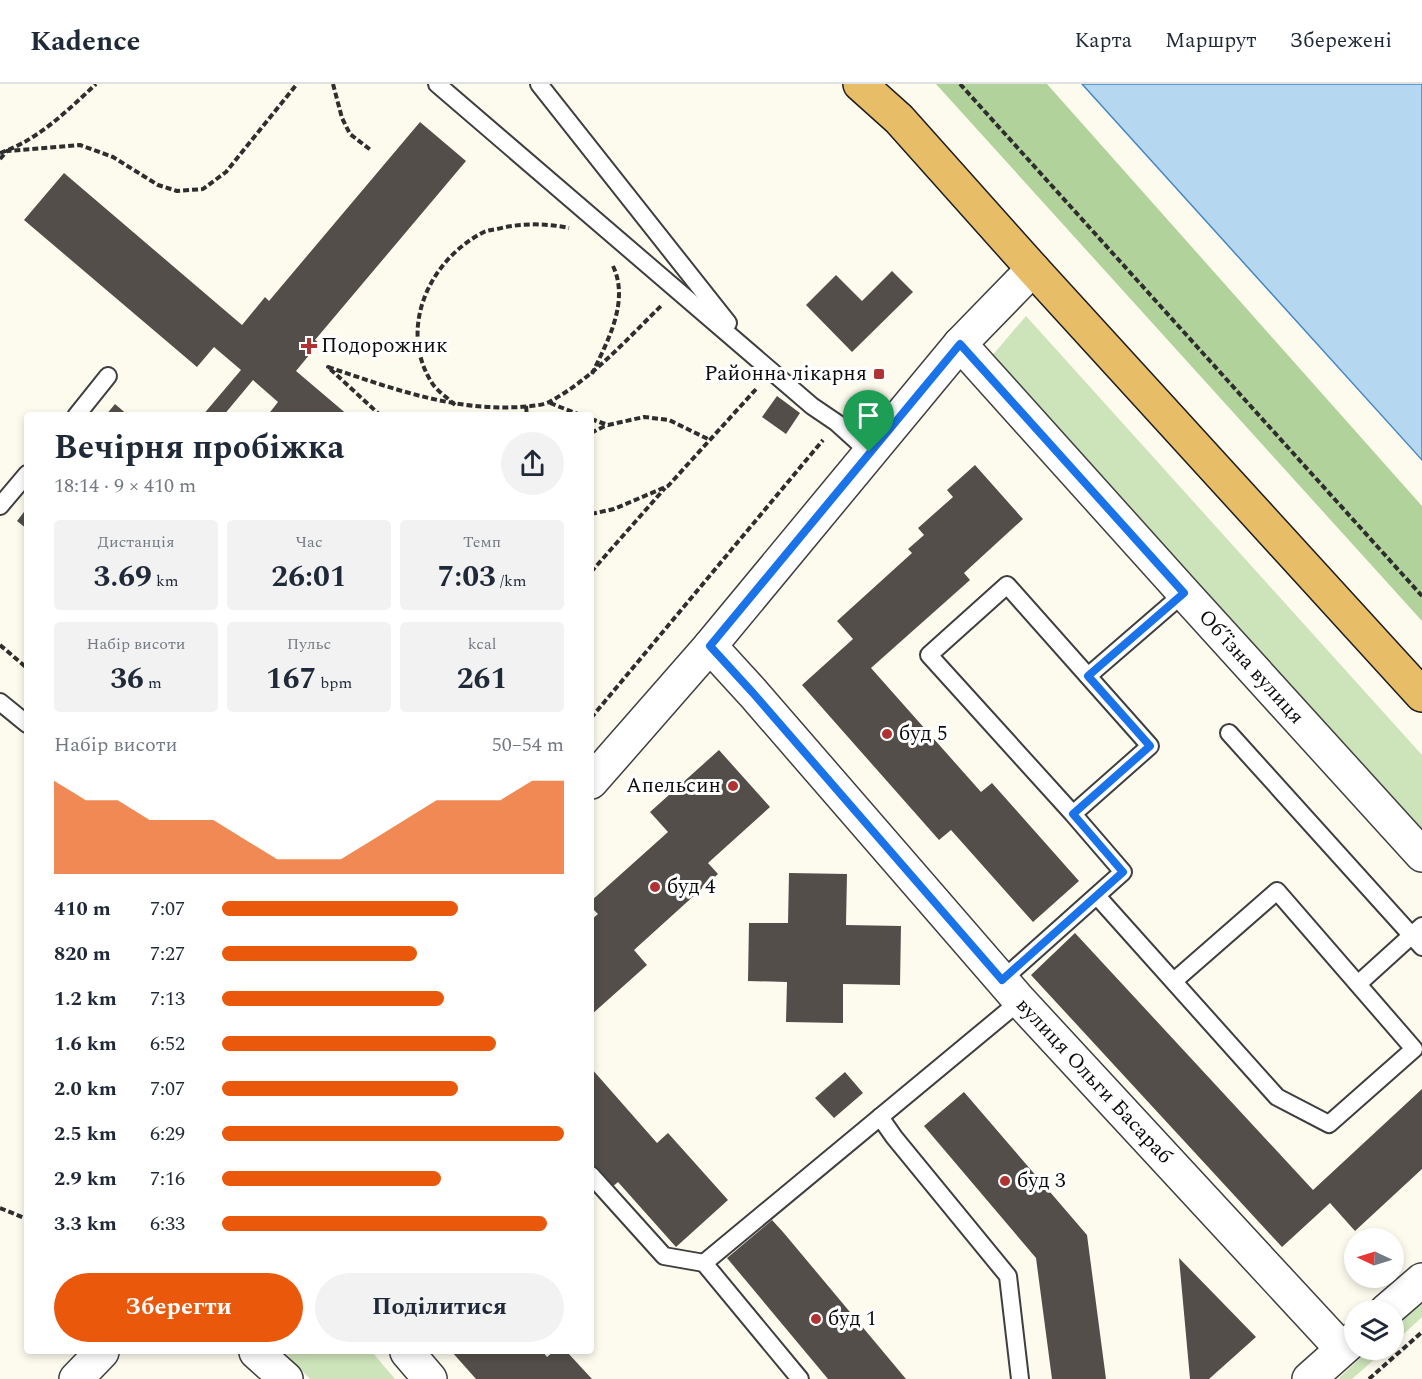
<!DOCTYPE html>
<html lang="uk">
<head>
<meta charset="utf-8">
<style>
	:root { --surface:#fff; --page:#f2f2f3; --text:#1f2937; --muted:#747a83; --line:#e0e1e3; --accent:#ea580c }
	body { margin:0; font-family:Spectral,serif; background:var(--page); color:var(--text); height:100vh; display:flex; flex-direction:column; font-size:22px; white-space:nowrap }
	* { box-sizing:border-box; margin:0 }
	p { font-size:20px; color:var(--muted) }
	.icon { flex:none; width:33px; height:33px; fill:none; stroke:currentColor; stroke-width:2; stroke-linecap:round; stroke-linejoin:round }
	.map { position:relative; flex:1; overflow:hidden }
	.sheet { position:absolute; left:24px; top:328px; width:570px; height:942px; display:flex; flex-direction:column; background:var(--surface); border-radius:6px; box-shadow:0 3px 9px #0003 }
	.sheet>* { flex:none }
	.needle { width:39px; rotate:274deg }
	.controls { position:absolute; left:1344px; top:1144px; display:grid; gap:12px }
	.controls a { display:grid; place-items:center; width:60px; height:60px; border-radius:50%; background:var(--surface); box-shadow:0 3px 9px #0003; font-size:30px }
	.pin { position:absolute; display:grid; place-items:center; width:51px; height:51px; color:#fff; margin:-62px -26px; border-radius:50% 50% 50% 0; rotate:-45deg; box-shadow:0 0 6px #0007 }
	.pin .icon { rotate:45deg }
	.round { display:grid; place-items:center; flex:none; width:63px; height:63px; border-radius:32px; background:var(--page) }
	.head { display:flex; align-items:center; justify-content:space-between; height:102px; padding:0 30px }
	h1 { font-size:33px; font-weight:700; line-height:45px }
	.metrics { display:grid; grid-template-columns:repeat(3,1fr); gap:9px; height:102px; padding:6px 30px }
	.metrics div { display:grid; align-content:center; border-radius:6px; background:var(--page); text-align:center }
	.metrics b { font-size:30px; font-weight:700 }
	.metrics small { font-size:16px; font-weight:400 }
	.metrics p { font-size:16px }
	.chart { height:168px; padding:12px 30px }
	.chart p { display:flex; justify-content:space-between }
	.chart svg { width:100%; height:108px; margin-top:6px; fill:var(--accent); opacity:.7 }
	.action { display:flex; gap:12px; margin-top:auto; padding:12px 30px }
	.action a { flex:1; height:69px; border-radius:36px; background:var(--accent); color:#fff; font-size:24px; font-weight:700; line-height:69px; text-align:center }
	.action a+a { background:var(--page); color:var(--text) }
	ul { padding:0 30px; list-style:none; font-size:20px }
	li { display:grid; grid-template-columns:96px 72px 1fr; align-items:center; height:45px }
	li i { height:15px; border-radius:8px; background:var(--accent) }
	header { display:flex; align-items:center; gap:36px; box-sizing:border-box; height:84px; padding:0 30px; background:var(--surface); border-bottom:2px solid var(--line) }
	header strong { font-size:28px }
	nav { display:flex; gap:33px; margin-inline-start:auto; font-size:21px }
	.map>svg:first-child { display:block }
	.green { fill:#cde4ba }
	.forest { fill:#b1d39b }
	.water { fill:#b6d7f0; stroke:#4587c0; stroke-width:1.5 }
	.building { fill:#544e4a }
	.lines { fill:none; stroke-linecap:round; stroke-linejoin:round }
	.service-casing { stroke:#3f3f3f; stroke-width:20 }
	.minor-casing { stroke:#3f3f3f; stroke-width:36 }
	.trunk-casing { stroke:#1d1d1d; stroke-width:36 }
	.path { stroke:#2e2e2e; stroke-width:4; stroke-dasharray:6 3; stroke-linecap:butt }
	.service { stroke:#fff; stroke-width:16 }
	.minor { stroke:#fff; stroke-width:33 }
	.trunk { stroke:#e8bd68; stroke-width:33 }
	.route-casing { stroke:#fff; stroke-width:12 }
	.route { stroke:#1a73e8; stroke-width:8 }
	.poi-dot { fill:#ae3332; stroke:#fff; stroke-width:2 }
	.labels { text-anchor:middle; dominant-baseline:central; stroke-width:6; stroke-linejoin:round; paint-order:stroke }
	.poi-label { font-size:21px; fill:#0c0c0c; stroke:#fff; text-anchor:start }
	.street-label { font-size:21px; fill:#0c0c0c; stroke:#fff }
</style>
</head>
<body>
<header>
<strong>Kadence</strong>
<nav><a>Карта</a><a>Маршрут</a><a>Збережені</a></nav>
</header>
<div class="map">
<svg width="1422" height="1295" viewBox="0 0 1422 1295">
	<rect width="100%" height="100%" fill="#fdfbed"/>
	<g class="green">
		<path d="M 1026,232 L 1422,671 L 1422,748 L 991,273 Z"/>
		<path d="M 1422,1218 L 1422,1233 L 1394,1259 L 1394,1244 Z"/>
		<path d="M 1369,1266 L 1385,1266 L 1352,1295 L 1340,1295 L 1339,1294 Z"/>
		<path d="M 284,1268 L 372,1268 L 395,1295 L 310,1295 Z"/>
	</g>
	<path class="forest" d="M 936,0 L 1047,0 L 1422,422 L 1422,537 Z"/>
	<path class="water" d="M 1082,0 L 1422,0 L 1422,376 Z"/>
	<g class="building">
		<path d="M 420,38 L 466,77 L 315,256 L 319,259 L 296,287 L 349,332 L 267,332 L 278,318 L 253,296 L 223,332 L 202,332 L 241,286 L 214,263 L 197,283 L 24,136 L 64,89 L 242,241 L 265,213 L 269,217 Z"/>
		<path d="M 892,187 L 913,208 L 852,268 L 806,221 L 836,191 L 862,217 Z"/>
		<path d="M 777,312 L 800,329 L 786,350 L 762,333 Z"/>
		<path d="M 115,320 L 129,332 L 105,332 Z"/>
		<path d="M 975,381 L 1023,435 L 964,489 L 970,496 L 871,584 L 981,708 L 992,699 L 1079,797 L 1033,838 L 951,746 L 939,756 L 802,601 L 853,555 L 837,537 L 912,469 L 908,465 L 924,451 L 918,444 L 953,413 L 947,406 Z"/>
		<path d="M 27,424 L 27,445 L 17,437 Z"/>
		<path d="M 719,666 L 770,723 L 708,779 L 718,790 L 634,866 L 647,881 L 591,931 L 591,836 L 598,830 L 591,823 L 591,817 L 668,748 L 650,728 Z"/>
		<path d="M 789,789 L 847,790 L 846,841 L 901,842 L 900,901 L 843,900 L 843,939 L 786,938 L 787,898 L 748,897 L 749,839 L 788,839 Z"/>
		<path d="M 1075,849 L 1313,1106 L 1422,1005 L 1422,1085 L 1355,1147 L 1330,1119 L 1282,1163 L 1031,891 Z"/>
		<path d="M 591,984 L 657,1059 L 668,1049 L 728,1116 L 676,1163 L 618,1098 L 611,1104 L 591,1082 Z"/>
		<path d="M 845,988 L 863,1009 L 834,1034 L 815,1014 Z"/>
		<path d="M 964,1008 L 1087,1151 L 1106,1295 L 1052,1295 L 1036,1174 L 924,1042 Z"/>
		<path d="M 772,1136 L 783,1148 L 906,1295 L 828,1295 L 727,1174 Z"/>
		<path d="M 1179,1174 L 1256,1253 L 1209,1295 L 1190,1295 Z"/>
		<path d="M 452,1268 L 543,1268 L 547,1273 L 553,1268 L 567,1268 L 592,1295 L 476,1295 Z"/>
	</g>
	<g class="lines">
		<defs>
			<g id="service">
				<path d="M 437,0 L 812,322 L 837,339 L 869,368"/>
				<path d="M 539,0 L 728,239"/>
				<path d="M 76,332 L 108,292"/>
				<path d="M 0,422 L 27,390"/>
				<path d="M 1088,592 L 1184,509"/>
				<path d="M 0,618 L 27,640"/>
				<path d="M 1229,649 L 1422,863"/>
				<path d="M 1097,812 L 1277,1013 L 1329,1040 L 1414,965 L 1277,807 L 1174,897"/>
				<path d="M 1002,896 L 1123,788 L 1073,730 L 929,571 L 1007,501 L 1150,662 L 1073,730"/>
				<path d="M 1358,900 L 1422,842"/>
				<path d="M 880,1033 L 894,1053 L 1008,1192 L 1020,1295"/>
				<path d="M 591,1091 L 664,1172 L 704,1179"/>
				<path d="M 800,1295 L 704,1179 L 1020,917"/>
			</g>
			<g id="minor">
				<path d="M 960,260 L 1184,509 L 1422,771"/>
				<path d="M 710,562 L 753,609 L 1020,917 L 1342,1265"/>
				<path d="M 591,698 L 710,562 L 960,260 L 1033,185"/>
				<path d="M 1386,1227 L 1422,1196"/>
				<path d="M 256,1268 L 286,1295"/>
				<path d="M 407,1268 L 430,1295"/>
				<path d="M 76,1295 L 102,1268"/>
				<path d="M 1309,1295 L 1354,1255"/>
			</g>
			<path id="trunk" d="M 860,0 L 899,35 L 1033,185 L 1422,611"/>
		</defs>
		<use href="#service" class="service-casing"/>
		<use href="#minor" class="minor-casing"/>
		<use href="#trunk" class="trunk-casing"/>
		<g class="path">
			<path d="M 333,0 L 342,34 L 350,50 L 372,67"/>
			<path d="M 960,0 L 1422,512"/>
			<path d="M 0,69 C 38,56 67,27 96,0"/>
			<path d="M 0,75 L 7,67 L 80,61 L 113,73 L 158,101 L 177,107 L 203,105 L 226,88 L 297,0"/>
			<path d="M 592,290 C 607,258 630,218 613,182"/>
			<path d="M 550,319 L 583,332"/>
			<path d="M 455,321 C 448,314 437,307 432,299 C 397,244 430,175 484,148 C 488,146 492,146 497,145 C 521,139 545,139 569,144"/>
			<path d="M 526,322 L 527,332"/>
			<path d="M 381,332 L 328,283 C 391,304 452,327 520,323 C 529,322 543,322 551,317 C 594,293 627,255 662,221"/>
			<path d="M 591,335 L 608,341 L 644,333 L 669,336 L 710,356"/>
			<path d="M 591,349 L 607,341"/>
			<path d="M 591,430 L 614,425 L 668,402 L 758,303"/>
			<path d="M 591,488 L 665,404"/>
			<path d="M 0,561 L 27,584"/>
			<path d="M 591,634 L 823,356"/>
			<path d="M 0,1124 L 27,1135"/>
			<path d="M 1369,1295 L 1422,1248"/>
		</g>
		<use href="#service" class="service"/>
		<use href="#minor" class="minor"/>
		<use href="#trunk" class="trunk"/>
	</g>
	<g class="lines">
		<defs>
			<path id="route" d="M 960,260 L 1184,509 L 1088,592 L 1150,662 L 1073,730 L 1123,788 L 1002,896 L 753,609 L 710,562 Z"/>
		</defs>
		<use href="#route" class="route-casing"/>
		<use href="#route" class="route"/>
	</g>
	<g class="poi-dot">
		<path d="M306 253h6v6h6v6h-6v6h-6v-6h-6v-6h6z"/>
		<rect x="873" y="284" width="12" height="12" rx="3"/>
		<circle cx="887" cy="650" r="6"/>
		<circle cx="733" cy="702" r="6"/>
		<circle cx="655" cy="803" r="6"/>
		<circle cx="1005" cy="1097" r="6"/>
		<circle cx="816" cy="1235" r="6"/>
	</g>
	<g class="labels">
		<g class="poi-label">
			<text x="321" y="262">Подорожник</text>
			<text x="867" y="290" text-anchor="end">Районна лікарня</text>
			<text x="899" y="650">буд 5</text>
			<text x="721" y="702" text-anchor="end">Апельсин</text>
			<text x="667" y="803">буд 4</text>
			<text x="1017" y="1097">буд 3</text>
			<text x="828" y="1235">буд 1</text>
		</g>
		<g class="street-label">
			<text transform="translate(1251 583) rotate(48)">Обʼїзна вулиця</text>
			<text transform="translate(1094 997) rotate(47)">вулиця Ольги Басараб</text>
		</g>
	</g>
</svg>
<div class="controls">
<a><svg class="needle" viewBox="-14 -14 28 28"><path d="M0-13l5 13h-10z" fill="#e53935"/><path d="M0 13l5-13h-10z" fill="#747a83"/></svg></a>
<a><svg class="icon" aria-label="layers" viewBox="0 0 24 24"><path d="M12 4l9 5-9 5-9-5zM3 14l9 5 9-5"/></svg></a>
</div>
<div class="pin" style="left:869px;top:368px;background:#1e9e55"><svg class="icon" aria-label="arrive" viewBox="0 0 24 24"><path d="M6 21V4h12l-3 4 3 4H6"/></svg></div>
<section class="sheet">
<div class="head"><div><h1>Вечірня пробіжка</h1><p>18:14 · 9 × 410 m</p></div><a class="round"><svg class="icon" aria-label="share" viewBox="0 0 24 24"><path d="M12 15V3M7 8l5-5 5 5M5 13v7h14v-7"/></svg></a></div>
<div class="metrics">
<div><p>Дистанція</p><b>3.69<small> km</small></b></div>
<div><p>Час</p><b>26:01</b></div>
<div><p>Темп</p><b>7:03<small> /km</small></b></div>
</div>
<div class="metrics">
<div><p>Набір висоти</p><b>36<small> m</small></b></div>
<div><p>Пульс</p><b>167<small> bpm</small></b></div>
<div><p>kcal</p><b>261</b></div>
</div>
<div class="chart"><p><span>Набір висоти</span>50–54 m</p>
<svg viewBox="0 0 160 44" preserveAspectRatio="none"><path d="M0 44V6L10 14L20 14L30 22L40 22L50 22L60 30L70 38L80 38L90 38L100 30L110 22L120 14L130 14L140 14L150 6L160 6V44z"/></svg>
</div>
<ul>
<li><b>410 m</b>7:07<i style="width:69%"></i></li>
<li><b>820 m</b>7:27<i style="width:57%"></i></li>
<li><b>1.2 km</b>7:13<i style="width:65%"></i></li>
<li><b>1.6 km</b>6:52<i style="width:80%"></i></li>
<li><b>2.0 km</b>7:07<i style="width:69%"></i></li>
<li><b>2.5 km</b>6:29<i style="width:100%"></i></li>
<li><b>2.9 km</b>7:16<i style="width:64%"></i></li>
<li><b>3.3 km</b>6:33<i style="width:95%"></i></li>
</ul>
<div class="action"><a>Зберегти</a><a>Поділитися</a></div>
</section>
</div>
</body>
</html>
